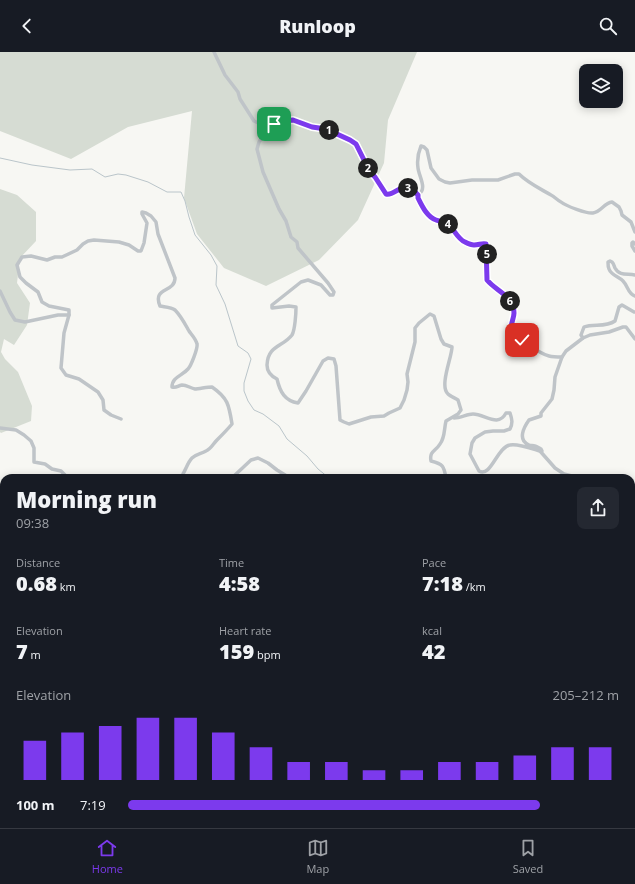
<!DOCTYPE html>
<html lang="en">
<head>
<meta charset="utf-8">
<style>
	:root { --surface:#171b24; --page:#242831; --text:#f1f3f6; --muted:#9ea1a6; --line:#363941; --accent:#7c3aed }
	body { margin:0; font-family:"Open Sans",sans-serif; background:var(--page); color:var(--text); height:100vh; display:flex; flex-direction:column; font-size:15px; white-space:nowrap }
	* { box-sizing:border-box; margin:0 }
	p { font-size:13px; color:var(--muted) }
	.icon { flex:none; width:22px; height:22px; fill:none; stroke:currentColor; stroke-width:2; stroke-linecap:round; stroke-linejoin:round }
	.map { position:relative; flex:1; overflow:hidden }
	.side { position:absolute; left:0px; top:422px; width:635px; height:354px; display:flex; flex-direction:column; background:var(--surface); border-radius:12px 12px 0 0; box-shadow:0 2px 10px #0003 }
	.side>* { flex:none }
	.buttons { position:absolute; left:579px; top:12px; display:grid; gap:8px }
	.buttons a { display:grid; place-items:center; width:44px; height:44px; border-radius:8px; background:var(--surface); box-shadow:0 2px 10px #0003; font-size:20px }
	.pin { position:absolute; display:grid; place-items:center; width:34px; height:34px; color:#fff; margin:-17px; border-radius:8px; box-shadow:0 2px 6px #0006 }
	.km { position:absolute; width:20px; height:20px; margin:-10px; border-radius:50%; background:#222; color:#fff; font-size:11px; line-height:20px; text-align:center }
	.round { display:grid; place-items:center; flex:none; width:42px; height:42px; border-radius:8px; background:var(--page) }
	.summary { display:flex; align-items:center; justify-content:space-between; height:68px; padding:0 16px }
	h1 { font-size:22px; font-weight:800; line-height:30px }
	.figures { display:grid; grid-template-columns:repeat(3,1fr); gap:6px; height:68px; padding:4px 16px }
	.figures div { display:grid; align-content:center }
	.figures b { font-size:20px; font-weight:800 }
	.figures small { font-size:11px; font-weight:400 }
	.figures p { font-size:11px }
	.chart { height:112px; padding:8px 16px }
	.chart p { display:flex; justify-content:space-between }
	.chart svg { width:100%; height:72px; margin-top:4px; stroke:var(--accent); stroke-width:6 }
	ul { padding:0 16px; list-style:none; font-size:13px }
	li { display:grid; grid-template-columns:64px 48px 1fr; align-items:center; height:30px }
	li i { height:10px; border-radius:5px; background:var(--accent) }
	header { display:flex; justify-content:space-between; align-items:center; height:52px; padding:0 16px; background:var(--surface); font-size:18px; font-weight:800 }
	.menu { display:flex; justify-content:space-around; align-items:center; height:56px; border-top:1px solid var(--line); background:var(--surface); font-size:11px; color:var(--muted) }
	.menu a { display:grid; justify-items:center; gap:2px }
	.menu .on { color:var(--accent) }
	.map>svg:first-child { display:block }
	.green { fill:#d6dcd3 }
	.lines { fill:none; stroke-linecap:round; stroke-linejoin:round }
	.stream { stroke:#bac5ca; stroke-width:1 }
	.minor { stroke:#bfc4c8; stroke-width:3.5 }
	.route-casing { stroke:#fff; stroke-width:8 }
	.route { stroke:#7c3aed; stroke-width:5 }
</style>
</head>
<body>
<header><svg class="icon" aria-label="back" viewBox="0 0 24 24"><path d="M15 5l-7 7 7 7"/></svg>Runloop<svg class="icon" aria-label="search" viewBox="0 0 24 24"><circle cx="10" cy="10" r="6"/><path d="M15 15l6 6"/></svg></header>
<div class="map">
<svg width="635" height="776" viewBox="0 0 635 776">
	<rect width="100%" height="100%" fill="#f7f7f3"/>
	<g class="green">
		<path d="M 0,0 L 417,0 L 388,68 L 384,111 L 358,168 L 319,208 L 266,234 L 224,216 L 197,182 L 184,146 L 192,59 L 128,75 L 71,107 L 0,79 Z"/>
		<path d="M 0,137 L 17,143 L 36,160 L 36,189 L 20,206 L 17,231 L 30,251 L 27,273 L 14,293 L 4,287 L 1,300 L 5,307 L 18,320 L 32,354 L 31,369 L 1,381 L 0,380 Z"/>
		<path d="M 0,538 L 4,540 L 4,772 L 503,772 L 505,776 L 0,776 Z"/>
	</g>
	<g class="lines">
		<g class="stream">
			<path d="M 0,106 L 32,113 L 70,118 L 92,117 L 105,125 L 118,122 L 126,123 L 148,130 L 167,140 L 181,140 L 185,149 L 189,165 L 195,183 L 211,203 L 217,214 L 216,233 L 225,252 L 238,294 L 248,301 L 251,307 L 244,331 L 244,339 L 248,349 L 254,358 L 263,362 L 279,374 L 287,387 L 307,404 L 318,417 L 329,426"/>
			<path d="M 631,679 L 635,685"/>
		</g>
		<g class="minor">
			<path d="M 214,0 L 225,23 L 238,40 L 240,47 L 254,69 L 261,72 L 268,73 L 271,73 L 285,69 L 293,68 L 312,75 L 326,77 L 350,88 L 356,92 L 370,120 L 375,125 L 386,142 C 394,144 399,133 407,135 C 412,137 415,141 418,143"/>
			<path d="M 268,73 L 264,82 L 259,90 L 257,97 L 263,120 L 279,157 L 286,169 L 291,185 L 297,190 L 298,196 L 328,231 L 334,240 L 333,243 L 330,243 L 321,233 L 308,228 L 301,230 L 272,253 L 272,256 L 289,254 L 296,255 C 296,261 295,278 292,283 C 283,295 268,293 267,313 C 267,320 271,324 277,327 C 280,340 285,349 298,351 L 306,339 L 323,309 L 328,306 L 334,307 L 336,314 L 340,368 L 344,370 L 349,372 L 371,365 L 384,364 L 389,361 L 400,356 L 404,348 L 407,338 L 408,330 L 407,322 L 415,290 L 415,276 L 419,271 L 430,262 L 434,264 L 441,287 L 444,292 L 452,295 C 452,305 439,334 448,342 C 450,344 455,346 458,348 L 461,358 L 458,362 L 446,369 C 444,377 445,386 440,392 C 436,399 429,399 431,409 C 443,412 444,414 446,426"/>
			<path d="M 635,192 L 633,190 L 632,191 L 632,194 L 635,199"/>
			<path d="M 635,223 C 628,221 620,225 615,216 C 614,214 614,212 612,210 L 610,209 L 608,210 C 608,213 608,215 609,217 C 611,223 619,225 623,229 C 628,234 628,242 635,244"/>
			<path d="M 0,239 L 10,260 L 15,268 L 25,270 L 58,263 L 69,263"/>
			<path d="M 583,286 L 581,283 L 584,275 C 593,271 605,276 615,269 L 619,255 L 622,253 L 634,260 L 635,260"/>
			<path d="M 562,305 C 558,305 553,305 549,304 C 538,301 518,286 511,276 C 511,271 514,266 514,261 C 514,244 496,239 487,228 L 486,192 C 482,191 479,193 474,193 C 471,193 467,191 465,190 C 457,187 455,179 450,174 C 446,169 441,170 436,168 C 427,165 422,154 418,146 L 418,143 C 428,137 419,125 418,116 C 417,109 418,101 421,94 L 424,95 L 427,98 L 431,116 L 439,127 L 445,130 L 450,131 L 472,128 L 498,128 L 515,122 L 519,122 C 528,131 539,136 551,143 C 555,145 557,148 561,150 C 566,154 587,162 593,161 C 601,160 604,151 612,150 L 619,155 L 621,159 L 622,163 L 631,170 L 635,180"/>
			<path d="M 454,366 C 461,366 467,362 473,362 C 485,362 498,376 506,361 L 510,361 C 512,367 513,371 510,377 L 504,379 L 493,379 L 485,380 L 475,386 L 472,391 L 470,402 L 479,419 C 491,426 497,395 510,393 C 517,391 533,397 540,399 L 542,399 L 541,397 C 539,396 538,395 535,394 C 533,393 531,394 529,393 C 517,388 524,375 529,368 L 541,364 L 541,361 L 552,347 L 554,338 L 555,325 L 562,305 L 566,299 L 583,286 L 590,283 L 609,280 L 623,275 L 626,275 L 635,287"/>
			<path d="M 121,367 L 111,363 L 104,358 L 103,348 L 98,340 L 79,327 L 66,323 L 61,316 L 64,281 L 69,263 L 69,258 L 49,254 L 42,250 L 38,240 L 26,231 L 20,225 L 17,213 L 22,205 L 31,204 L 47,208 L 55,205 L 62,205 L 77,198 L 83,192 L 88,189 L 94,188 L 119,190 L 129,193 L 138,199 L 141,199 L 144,191 L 147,171 L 142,162 L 142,160 L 146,161 L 151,164 L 156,170 L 158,182 L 175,226 C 175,241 152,235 160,254 C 164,255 171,255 175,258 C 181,264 185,272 189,279 C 191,282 196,287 197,292 C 198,296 191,314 188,317 C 182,324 172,325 172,335 C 177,336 177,334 182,333 C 187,333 190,336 195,337 C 199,337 207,335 212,335 C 228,346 229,353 232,372 C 227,378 222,383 217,388 C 213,392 211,397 206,399 C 201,402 196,402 192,406 C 188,410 186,417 183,422 L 184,426"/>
			<path d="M 0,376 L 16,378 L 24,383 L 31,389 L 34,396 L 34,410 L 45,412 L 52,417 L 61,419 L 68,426"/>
			<path d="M 540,399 L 555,416 L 564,422 L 580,426"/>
			<path d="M 235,426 L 235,423 L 251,408 L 258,406 L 268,411 L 277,418 L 290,426"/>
			<path d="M 631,435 L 635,437"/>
			<path d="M 0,476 L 4,477"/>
			<path d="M 631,502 L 635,500"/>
			<path d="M 631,514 L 635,518"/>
			<path d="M 631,531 L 635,523"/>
			<path d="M 0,548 L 4,549"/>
			<path d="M 631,606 L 635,603"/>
			<path d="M 631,682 L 635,690"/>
			<path d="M 441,772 L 443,776"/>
			<path d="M 128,776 L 131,772"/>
		</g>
	</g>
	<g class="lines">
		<defs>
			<path id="route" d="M 274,72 L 285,69 L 293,68 L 312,75 L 326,77 L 350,88 L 356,92 L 370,120 L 375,125 L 386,142 C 395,144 400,131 411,137 C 413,138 416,141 418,143 L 418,146 C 422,154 427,165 436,168 C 441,170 446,169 450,174 C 455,179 458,187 465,190 C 467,191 471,193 474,193 C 479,193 482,191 486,192 L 487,228 C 496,239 514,244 514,261 C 514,266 511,271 511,276 L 522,288"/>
		</defs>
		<use href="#route" class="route-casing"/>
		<use href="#route" class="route"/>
	</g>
</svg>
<div class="buttons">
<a><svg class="icon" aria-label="layers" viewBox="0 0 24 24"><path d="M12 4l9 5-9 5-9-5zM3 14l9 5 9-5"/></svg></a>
</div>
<div class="pin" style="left:274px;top:72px;background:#1e9e55"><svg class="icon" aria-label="arrive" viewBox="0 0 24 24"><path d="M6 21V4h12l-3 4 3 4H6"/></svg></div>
<div class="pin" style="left:522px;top:288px;background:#d93025"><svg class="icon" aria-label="check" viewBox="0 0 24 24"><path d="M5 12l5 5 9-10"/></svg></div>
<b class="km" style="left:329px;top:78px">1</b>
<b class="km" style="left:368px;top:116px">2</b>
<b class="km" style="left:408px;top:136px">3</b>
<b class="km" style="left:448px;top:172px">4</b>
<b class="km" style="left:487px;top:202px">5</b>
<b class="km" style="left:510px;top:249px">6</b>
<section class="side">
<div class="summary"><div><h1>Morning run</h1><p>09:38</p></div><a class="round"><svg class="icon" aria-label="share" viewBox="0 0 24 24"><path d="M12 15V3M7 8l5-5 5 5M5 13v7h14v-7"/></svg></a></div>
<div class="figures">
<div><p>Distance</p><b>0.68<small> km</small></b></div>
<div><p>Time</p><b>4:58</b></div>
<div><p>Pace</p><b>7:18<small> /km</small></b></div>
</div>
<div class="figures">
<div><p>Elevation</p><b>7<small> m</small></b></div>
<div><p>Heart rate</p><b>159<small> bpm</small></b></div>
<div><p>kcal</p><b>42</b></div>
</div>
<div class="chart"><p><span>Elevation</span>205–212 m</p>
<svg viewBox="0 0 160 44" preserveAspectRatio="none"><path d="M5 44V20M15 44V15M25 44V11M35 44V6M45 44V6M55 44V15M65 44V24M75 44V33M85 44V33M95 44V38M105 44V38M115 44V33M125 44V33M135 44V29M145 44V24M155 44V24"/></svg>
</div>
<ul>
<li><b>100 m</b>7:19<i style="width:84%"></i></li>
</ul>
</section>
</div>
<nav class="menu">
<a class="on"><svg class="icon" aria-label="home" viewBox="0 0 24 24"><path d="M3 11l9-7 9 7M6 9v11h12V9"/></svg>Home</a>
<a><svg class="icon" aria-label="map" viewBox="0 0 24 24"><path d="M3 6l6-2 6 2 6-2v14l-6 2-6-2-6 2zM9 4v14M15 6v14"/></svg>Map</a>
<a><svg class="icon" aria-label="saved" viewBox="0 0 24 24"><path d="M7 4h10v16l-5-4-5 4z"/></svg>Saved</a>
</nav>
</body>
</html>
